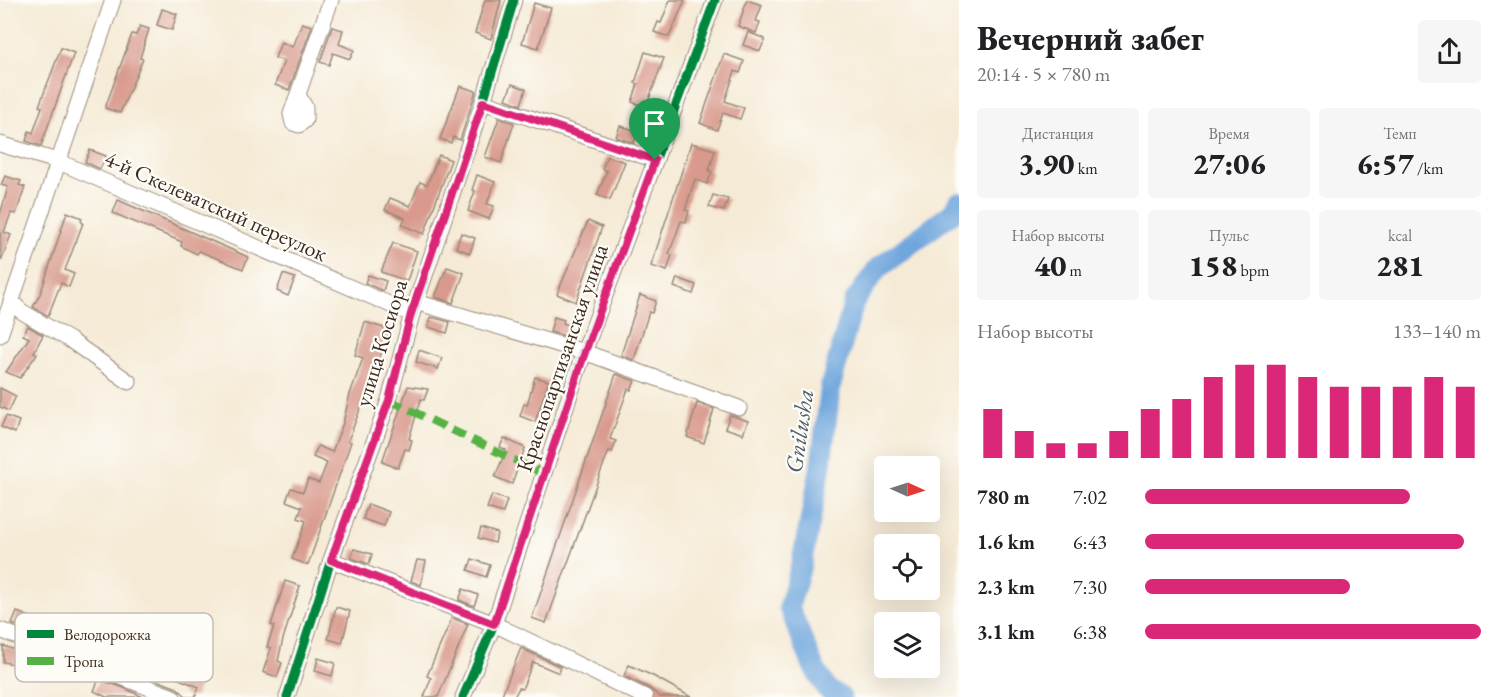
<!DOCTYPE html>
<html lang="ru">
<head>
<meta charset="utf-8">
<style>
	:root { --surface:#fff; --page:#f6f6f6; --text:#202124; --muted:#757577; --accent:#db2777 }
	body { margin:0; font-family:"EB Garamond",serif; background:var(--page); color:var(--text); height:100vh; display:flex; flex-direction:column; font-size:22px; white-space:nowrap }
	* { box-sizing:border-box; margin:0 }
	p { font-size:20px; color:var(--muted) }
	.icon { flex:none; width:33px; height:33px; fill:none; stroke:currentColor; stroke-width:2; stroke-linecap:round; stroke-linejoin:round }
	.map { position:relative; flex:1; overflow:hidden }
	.side { display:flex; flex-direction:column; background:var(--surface); width:540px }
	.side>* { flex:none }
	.needle { width:39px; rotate:93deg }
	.buttons { position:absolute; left:874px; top:456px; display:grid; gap:12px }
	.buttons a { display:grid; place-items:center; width:66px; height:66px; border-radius:6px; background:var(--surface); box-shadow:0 6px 24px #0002; font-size:30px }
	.pin { position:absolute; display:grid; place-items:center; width:51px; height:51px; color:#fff; margin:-62px -26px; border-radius:50% 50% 50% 0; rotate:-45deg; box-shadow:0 0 6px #0007 }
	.pin .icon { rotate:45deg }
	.round { display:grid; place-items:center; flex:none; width:63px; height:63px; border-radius:6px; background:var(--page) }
	.overview { display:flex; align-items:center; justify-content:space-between; height:102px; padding:0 18px }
	h1 { font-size:33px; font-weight:800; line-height:45px }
	.metrics { display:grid; grid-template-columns:repeat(3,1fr); gap:9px; height:102px; padding:6px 18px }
	.metrics div { display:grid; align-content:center; border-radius:6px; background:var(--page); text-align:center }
	.metrics b { font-size:30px; font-weight:800 }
	.metrics small { font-size:16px; font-weight:400 }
	.metrics p { font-size:16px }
	.chart { height:168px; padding:12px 18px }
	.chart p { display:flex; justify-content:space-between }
	.chart svg { width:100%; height:108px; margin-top:6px; stroke:var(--accent); stroke-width:6 }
	ul { padding:0 18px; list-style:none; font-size:20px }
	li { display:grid; grid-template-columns:96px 72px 1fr; align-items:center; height:45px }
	li i { height:15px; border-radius:8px; background:var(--accent) }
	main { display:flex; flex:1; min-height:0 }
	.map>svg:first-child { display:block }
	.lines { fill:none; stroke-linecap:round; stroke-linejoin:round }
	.river { stroke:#6ea6dd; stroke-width:21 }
	.building { fill:#d99a8d }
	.minor-casing { stroke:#988a7a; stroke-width:17 }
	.minor { stroke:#fff; stroke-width:15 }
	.quiet { stroke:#57b245; stroke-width:8; stroke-dasharray:15 8; stroke-linecap:butt }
	.cycleway-casing { stroke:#fdfcf7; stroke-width:13 }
	.cycleway { stroke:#00873e; stroke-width:9 }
	.route-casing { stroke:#fff; stroke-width:12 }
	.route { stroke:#db2777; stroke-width:8 }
	.labels { text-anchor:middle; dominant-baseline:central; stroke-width:4.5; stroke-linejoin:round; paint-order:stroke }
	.street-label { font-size:22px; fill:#3b2a1e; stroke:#fdfcf7 }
	.water-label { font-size:24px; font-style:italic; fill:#4f5c6a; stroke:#fdfcf7 }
	.key { fill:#fdfcf7; stroke:#c3bdb6; stroke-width:1.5 }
	.key-label { font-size:16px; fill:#3b2a1e }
</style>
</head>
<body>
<main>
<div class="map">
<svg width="959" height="697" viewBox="0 0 959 697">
	<rect width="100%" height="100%" fill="#fdfcf7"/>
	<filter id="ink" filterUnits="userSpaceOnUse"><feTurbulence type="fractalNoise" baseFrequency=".0167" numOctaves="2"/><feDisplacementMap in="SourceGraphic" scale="12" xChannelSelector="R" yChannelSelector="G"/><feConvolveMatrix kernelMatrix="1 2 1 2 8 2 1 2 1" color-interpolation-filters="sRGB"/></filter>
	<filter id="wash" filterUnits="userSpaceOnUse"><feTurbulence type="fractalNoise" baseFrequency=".008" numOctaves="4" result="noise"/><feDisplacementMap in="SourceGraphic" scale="24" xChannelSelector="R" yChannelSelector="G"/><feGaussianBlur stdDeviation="1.35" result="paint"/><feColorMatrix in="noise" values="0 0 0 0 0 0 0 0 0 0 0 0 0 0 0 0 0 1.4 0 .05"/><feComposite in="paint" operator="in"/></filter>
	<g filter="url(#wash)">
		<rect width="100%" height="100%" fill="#f5ead5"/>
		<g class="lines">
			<path class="river" d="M 841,697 L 827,689 L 813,666 L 789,607 L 801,566 L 820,471 L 831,384 L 854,302 L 877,269 L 952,213 L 959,202"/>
		</g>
		<g id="blocks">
			<g class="building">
				<path d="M 485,0 L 501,0 L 491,39 L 475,33 Z"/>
				<path d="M 670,0 L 685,0 L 669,37 L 654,32 L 658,22 L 661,23 Z"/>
				<path d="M 747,0 L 762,5 L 756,21 L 760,22 L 756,33 L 738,26 Z"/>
				<path d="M 534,3 L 551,8 L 538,48 L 522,43 Z"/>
				<path d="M 162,9 L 177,14 L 172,30 L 157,25 Z"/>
				<path d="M 302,23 L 312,26 L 289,90 L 275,85 L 284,61 L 275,58 L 281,42 L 293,47 Z"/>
				<path d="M 140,26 L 149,29 L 140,58 L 143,59 L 120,113 L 105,108 L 132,34 L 136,35 Z"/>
				<path d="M 332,27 L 343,30 L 339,44 L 354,50 L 350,59 L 333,53 L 329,65 L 320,62 Z"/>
				<path d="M 748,32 L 765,39 L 760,51 L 743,45 Z"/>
				<path d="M 61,48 L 74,53 L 41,146 L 26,141 L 29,131 L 33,133 L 42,107 L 39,106 Z"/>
				<path d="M 645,52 L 664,58 L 646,107 L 632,102 L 638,84 L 635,83 Z"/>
				<path d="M 724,54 L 744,61 L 740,73 L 735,71 L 725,101 L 744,108 L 740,119 L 723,113 L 717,130 L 700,123 Z"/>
				<path d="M 512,84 L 526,89 L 521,105 L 506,99 Z"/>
				<path d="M 460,86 L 476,91 L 460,140 L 453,137 L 451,143 L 440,139 Z"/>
				<path d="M 499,118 L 514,123 L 501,163 L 485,157 Z"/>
				<path d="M 620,126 L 638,131 L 634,143 L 616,137 Z"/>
				<path d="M 691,143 L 715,150 L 709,171 L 712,172 L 707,184 L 695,179 L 685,210 L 689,211 L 686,222 L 681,221 L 669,254 L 672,255 L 667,271 L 651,266 Z"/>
				<path d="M 90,150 L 106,156 L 100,169 L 85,162 Z"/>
				<path d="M 439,155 L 451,160 L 424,234 L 402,225 L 405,218 L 385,210 L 390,198 L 410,206 L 420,182 L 427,185 Z"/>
				<path d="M 607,156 L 625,162 L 610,200 L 597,195 L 607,171 L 602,169 Z"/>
				<path d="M 477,175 L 495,182 L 487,204 L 494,206 L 489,219 L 468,211 L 475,191 L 472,190 Z"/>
				<path d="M 5,176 L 21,181 L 19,185 L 25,187 L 16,214 L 11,213 L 4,232 L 11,235 L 1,261 L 0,215 L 8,187 L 1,185 Z"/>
				<path d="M 713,195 L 728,199 L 724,211 L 709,207 Z"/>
				<path d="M 118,200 L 248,257 L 243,269 L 199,251 L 197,254 L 181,246 L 182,242 L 113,213 Z"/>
				<path d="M 67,212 L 82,218 L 81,221 L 83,223 L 65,270 L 74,274 L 69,287 L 61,283 L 48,316 L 33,307 L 41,292 Z"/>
				<path d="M 588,221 L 602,227 L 576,302 L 557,294 Z"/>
				<path d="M 461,233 L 475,238 L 470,253 L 456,248 Z"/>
				<path d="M 393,243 L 417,251 L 407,281 L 381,272 Z"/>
				<path d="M 447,267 L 464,273 L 453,303 L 435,297 Z"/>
				<path d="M 283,274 L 295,278 L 288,296 L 277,291 Z"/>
				<path d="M 368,275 L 386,281 L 383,291 L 365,283 Z"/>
				<path d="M 677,278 L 696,285 L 693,294 L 674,287 Z"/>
				<path d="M 640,295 L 656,301 L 652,313 L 649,312 L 634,360 L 621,355 Z"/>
				<path d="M 431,317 L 450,322 L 447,333 L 428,327 Z"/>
				<path d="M 554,317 L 564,320 L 563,323 L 568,325 L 565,336 L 550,332 Z"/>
				<path d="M 365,322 L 390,330 L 348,441 L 351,442 L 308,565 L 292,559 L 306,521 L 298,518 L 302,507 L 286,501 L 291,488 L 303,492 L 308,479 L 319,483 L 327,463 L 313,457 L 318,446 L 332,452 L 343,423 L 350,394 L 363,358 L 355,355 Z"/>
				<path d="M 28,326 L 43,335 L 34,352 L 37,354 L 20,378 L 6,372 L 29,338 L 23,335 Z"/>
				<path d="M 419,350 L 442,358 L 438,369 L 416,362 Z"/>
				<path d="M 616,374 L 635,381 L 631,390 L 628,389 L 610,439 L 616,441 L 612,452 L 609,451 L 604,463 L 546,623 L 532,618 Z"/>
				<path d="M 535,377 L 549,381 L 535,422 L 520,416 L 524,404 L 527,405 Z"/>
				<path d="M 408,386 L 428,389 L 424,400 L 421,399 L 409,439 L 412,440 L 409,450 L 405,449 L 398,468 L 382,462 Z"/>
				<path d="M 0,388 L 16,396 L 9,411 L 0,407 Z"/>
				<path d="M 697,403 L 714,409 L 704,443 L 687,437 Z"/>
				<path d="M 730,415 L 748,421 L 743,434 L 725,428 Z"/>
				<path d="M 6,416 L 19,421 L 15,433 L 1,427 Z"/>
				<path d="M 504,438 L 525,448 L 512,484 L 495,477 L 506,450 L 500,447 Z"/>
				<path d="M 492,495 L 507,500 L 503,513 L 487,508 Z"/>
				<path d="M 368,504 L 389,512 L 384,526 L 363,519 Z"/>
				<path d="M 481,528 L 497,533 L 495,543 L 478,538 Z"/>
				<path d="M 354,549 L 372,554 L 369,564 L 351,558 Z"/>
				<path d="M 472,559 L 490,565 L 486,577 L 468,570 Z"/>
				<path d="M 417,560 L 426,561 L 421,585 L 411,581 Z"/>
				<path d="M 285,581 L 300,586 L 283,639 L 278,661 L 282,663 L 277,677 L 263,672 L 271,648 L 267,647 L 274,626 L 271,625 Z"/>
				<path d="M 463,589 L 478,595 L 474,606 L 459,600 Z"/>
				<path d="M 336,607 L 350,611 L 342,643 L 328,639 Z"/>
				<path d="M 17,612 L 33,618 L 29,631 L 12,624 Z"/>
				<path d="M 452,618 L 468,624 L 438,697 L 424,697 L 431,678 L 427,676 Z"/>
				<path d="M 3,646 L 60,664 L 57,673 L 20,659 L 19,665 L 3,662 Z"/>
				<path d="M 521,648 L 561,667 L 559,673 L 533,662 L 522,689 L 519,688 L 514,697 L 501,697 Z"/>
				<path d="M 136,653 L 145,656 L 142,664 L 199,687 L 195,697 L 187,697 L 177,688 L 123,667 L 127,657 L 133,660 Z"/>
				<path d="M 318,658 L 335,663 L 332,676 L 315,671 Z"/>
				<path d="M 629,665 L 655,677 L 691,697 L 660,697 L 649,688 L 624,676 Z"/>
				<path d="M 99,679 L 124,688 L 143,697 L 106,697 L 94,691 Z"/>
			</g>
		</g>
	</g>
	<g filter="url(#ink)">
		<use href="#blocks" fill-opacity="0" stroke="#988a7a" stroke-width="1.5"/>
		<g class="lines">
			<defs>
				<g id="minor">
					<path d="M 298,95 L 305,107 L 305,120 L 299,125 L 293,123 L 291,114 L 331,0"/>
					<path d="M 483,102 L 655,160"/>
					<path d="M 0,144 L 57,161 L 412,314"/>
					<path d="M 11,301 L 21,311 L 70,340 L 129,382"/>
					<path d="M 416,302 L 584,352 L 739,408"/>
					<path d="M 0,335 L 113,0"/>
					<path d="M 331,560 L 494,624 L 645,697"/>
					<path d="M 0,630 L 173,697"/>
					<path d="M 287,697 L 331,560 L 389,400 L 412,314 L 483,102 L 514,0"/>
					<path d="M 463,697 L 494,624 L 584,352 L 715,0"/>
				</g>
			</defs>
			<use href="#minor" class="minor-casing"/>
			<use href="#minor" class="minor"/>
			<path class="quiet" d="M 389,400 L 546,475"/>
			<defs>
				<g id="cycleway">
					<path d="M 287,697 L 331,560 L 389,400 L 412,314 L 483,102 L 514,0"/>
					<path d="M 463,697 L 494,624 L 584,352 L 715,0"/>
				</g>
			</defs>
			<use href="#cycleway" class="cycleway-casing"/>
			<use href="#cycleway" class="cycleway"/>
		</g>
	</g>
	<g class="lines" filter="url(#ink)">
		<defs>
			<path id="route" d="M 483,102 L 655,160 L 585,352 L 494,624 L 331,560 L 389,400 L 411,314 Z"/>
		</defs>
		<use href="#route" class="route-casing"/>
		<use href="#route" class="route"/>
	</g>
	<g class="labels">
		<g class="street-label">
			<text transform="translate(216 206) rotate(24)">4-й Скелеватский переулок</text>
			<text transform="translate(381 343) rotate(-73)">улица Косиора</text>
			<text transform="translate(562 358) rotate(-71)">Краснопартизанская улица</text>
		</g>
		<g class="water-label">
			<text transform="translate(799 431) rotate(-82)">Gnilusha</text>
		</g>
	</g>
	<rect x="15" y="613" width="198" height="69" rx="9" class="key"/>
	<rect x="27" y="630" width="27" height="8" fill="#00873e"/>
	<rect x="27" y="657" width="27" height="8" fill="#57b245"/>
	<g class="key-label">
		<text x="64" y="640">Велодорожка</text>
		<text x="64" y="667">Тропа</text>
	</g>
</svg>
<div class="buttons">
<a><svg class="needle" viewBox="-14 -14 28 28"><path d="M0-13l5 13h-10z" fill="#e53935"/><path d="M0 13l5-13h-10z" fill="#757577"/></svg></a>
<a><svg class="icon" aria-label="locate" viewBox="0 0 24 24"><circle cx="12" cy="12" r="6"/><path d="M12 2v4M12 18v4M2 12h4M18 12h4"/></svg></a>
<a><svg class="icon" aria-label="layers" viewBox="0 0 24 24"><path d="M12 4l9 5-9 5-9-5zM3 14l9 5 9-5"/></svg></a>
</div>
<div class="pin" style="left:655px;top:160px;background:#1e9e55"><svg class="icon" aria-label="arrive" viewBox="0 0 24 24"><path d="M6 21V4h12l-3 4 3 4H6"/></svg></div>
</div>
<section class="side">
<div class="overview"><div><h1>Вечерний забег</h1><p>20:14 · 5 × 780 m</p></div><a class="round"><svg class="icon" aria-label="share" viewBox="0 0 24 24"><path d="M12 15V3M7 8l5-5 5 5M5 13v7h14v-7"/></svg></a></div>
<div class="metrics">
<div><p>Дистанция</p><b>3.90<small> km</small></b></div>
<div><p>Время</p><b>27:06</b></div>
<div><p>Темп</p><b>6:57<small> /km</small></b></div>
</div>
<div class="metrics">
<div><p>Набор высоты</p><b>40<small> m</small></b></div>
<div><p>Пульс</p><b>158<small> bpm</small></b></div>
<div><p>kcal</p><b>281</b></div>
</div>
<div class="chart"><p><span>Набор высоты</span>133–140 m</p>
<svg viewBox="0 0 160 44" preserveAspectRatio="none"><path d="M5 44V24M15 44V33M25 44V38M35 44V38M45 44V33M55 44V24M65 44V20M75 44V11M85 44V6M95 44V6M105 44V11M115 44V15M125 44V15M135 44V15M145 44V11M155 44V15"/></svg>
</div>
<ul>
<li><b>780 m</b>7:02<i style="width:79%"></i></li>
<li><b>1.6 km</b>6:43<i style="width:95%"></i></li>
<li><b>2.3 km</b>7:30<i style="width:61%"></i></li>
<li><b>3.1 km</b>6:38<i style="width:100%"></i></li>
</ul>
</section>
</main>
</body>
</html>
